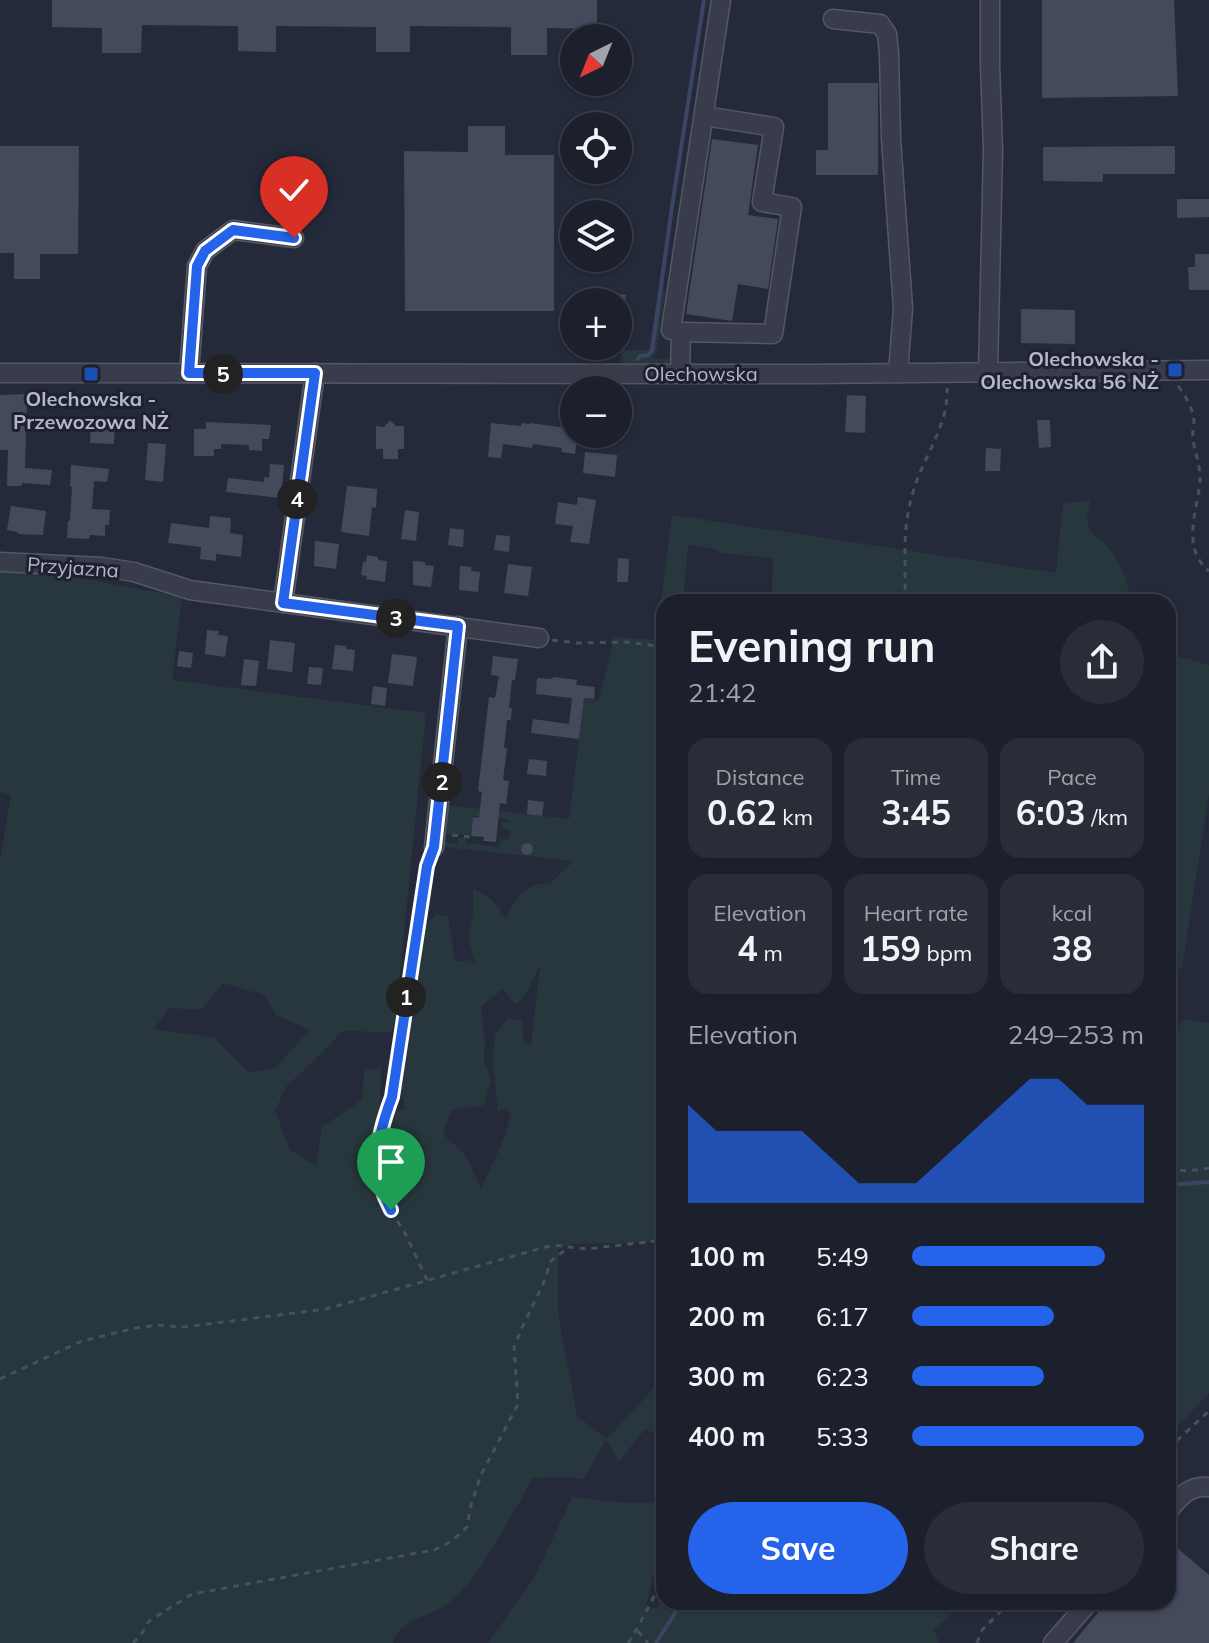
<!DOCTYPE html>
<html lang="en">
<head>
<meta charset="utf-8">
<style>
	:root { --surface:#1c202c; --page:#292d38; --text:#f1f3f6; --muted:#a0a3a9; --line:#3a3e48; --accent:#2563eb }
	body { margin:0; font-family:Mulish,sans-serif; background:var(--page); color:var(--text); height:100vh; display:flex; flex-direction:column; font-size:30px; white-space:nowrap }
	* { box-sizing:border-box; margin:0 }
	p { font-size:26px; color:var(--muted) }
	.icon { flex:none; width:44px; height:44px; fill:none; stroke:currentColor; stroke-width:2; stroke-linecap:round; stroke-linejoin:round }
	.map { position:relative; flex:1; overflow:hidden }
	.sheet { position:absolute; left:656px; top:594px; width:520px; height:1016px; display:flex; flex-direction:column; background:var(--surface); border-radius:24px; box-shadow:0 2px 6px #0004,0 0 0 2px var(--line) }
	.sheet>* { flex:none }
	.needle { width:52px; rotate:223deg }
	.buttons { position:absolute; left:560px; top:24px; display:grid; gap:16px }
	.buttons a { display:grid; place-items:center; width:72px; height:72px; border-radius:50%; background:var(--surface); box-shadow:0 2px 6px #0004,0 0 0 2px var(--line); font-size:40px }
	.pin { position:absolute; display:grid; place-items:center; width:68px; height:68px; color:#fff; margin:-82px -34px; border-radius:50% 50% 50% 0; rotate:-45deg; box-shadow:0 0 8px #0007 }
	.pin .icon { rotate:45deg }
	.km { position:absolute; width:40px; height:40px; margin:-20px; border-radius:50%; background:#222; color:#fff; font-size:22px; line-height:40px; text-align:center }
	.round { display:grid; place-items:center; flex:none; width:84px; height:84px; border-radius:42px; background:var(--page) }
	.head { display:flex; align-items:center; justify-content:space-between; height:136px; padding:0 32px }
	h1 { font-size:44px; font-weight:700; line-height:60px }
	.metrics { display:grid; grid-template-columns:repeat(3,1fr); gap:12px; height:136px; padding:8px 32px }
	.metrics div { display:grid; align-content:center; border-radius:20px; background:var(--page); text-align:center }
	.metrics b { font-size:34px; font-weight:700 }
	.metrics small { font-size:22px; font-weight:400 }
	.metrics p { font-size:22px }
	.chart { height:224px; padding:16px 32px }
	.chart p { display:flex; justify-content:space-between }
	.chart svg { width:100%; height:144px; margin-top:8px; fill:var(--accent); opacity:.7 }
	.action { display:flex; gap:16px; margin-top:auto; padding:16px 32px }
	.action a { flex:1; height:92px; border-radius:48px; background:var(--accent); color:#fff; font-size:32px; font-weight:700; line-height:92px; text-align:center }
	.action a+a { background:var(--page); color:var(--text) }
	ul { padding:0 32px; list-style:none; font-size:26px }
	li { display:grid; grid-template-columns:128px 96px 1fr; align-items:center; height:60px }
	li i { height:20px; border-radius:10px; background:var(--accent) }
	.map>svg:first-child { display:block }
	.green { fill:#28373d; fill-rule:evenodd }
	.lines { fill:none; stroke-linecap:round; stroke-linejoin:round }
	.stream { stroke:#3c4463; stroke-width:4 }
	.building { fill:#44495c }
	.minor-casing { stroke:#545766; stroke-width:21 }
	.path { stroke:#455259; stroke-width:3; stroke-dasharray:6 6; stroke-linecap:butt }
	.minor { stroke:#393c4b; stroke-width:18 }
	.route-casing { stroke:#fff; stroke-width:16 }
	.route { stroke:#2563eb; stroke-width:10 }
	.transit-dot { fill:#1a4fb4; stroke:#1e2130; stroke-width:3 }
	.labels { text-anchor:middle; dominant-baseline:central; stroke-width:6; stroke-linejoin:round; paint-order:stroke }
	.poi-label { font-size:20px; font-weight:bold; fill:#b4b7c6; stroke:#1e2130; text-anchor:end }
	.street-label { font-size:20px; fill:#b4b7c6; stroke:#1e2130 }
</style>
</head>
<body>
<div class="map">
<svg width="1209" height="1643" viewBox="0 0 1209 1643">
	<rect width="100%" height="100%" fill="#252a3b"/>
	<g class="green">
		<path d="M 658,291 L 665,292 L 657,347 L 654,358 L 673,359 L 664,366 L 628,367 L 622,361 L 621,350 L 649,350 Z"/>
		<path d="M 1090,500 C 1089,507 1086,518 1088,525 C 1090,534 1099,538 1105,544 C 1119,558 1126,576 1130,595 L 1126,602 L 947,602 L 947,596 L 909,594 L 908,597 L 905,597 L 772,592 L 773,558 L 722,553 L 712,548 L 688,545 L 683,602 L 664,602 L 664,1242 L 571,1244 L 558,1250 L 558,1313 L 577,1416 L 607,1439 L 664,1377 L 664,1438 L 645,1429 L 619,1461 L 606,1440 L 584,1479 L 567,1477 L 532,1478 L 525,1492 C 504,1527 479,1580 447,1604 C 430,1617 398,1619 393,1643 L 0,1643 L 0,862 L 11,795 L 0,792 L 0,567 L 43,571 L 182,597 L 172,680 L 426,713 L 398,993 L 400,1013 L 391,1032 L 342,1031 L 323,1052 L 286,1087 L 275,1111 L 290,1150 L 316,1166 L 322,1127 L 362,1100 L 364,1071 L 381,1067 L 380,1107 L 392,1112 L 405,1110 L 400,1085 L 402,1060 L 408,1037 L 417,965 L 426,923 L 436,914 L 448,917 L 455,961 L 469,960 L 476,966 L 468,936 L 473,914 L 473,888 L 492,900 L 506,918 C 516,899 525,882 549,884 L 574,861 L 444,847 L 445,842 L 457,844 L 458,837 L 466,838 L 466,843 L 499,847 L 500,839 L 509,839 L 510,830 L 501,828 L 501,821 L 508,823 L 508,820 L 473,816 L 470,835 L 446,834 L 448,816 L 444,812 L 445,805 L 569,819 L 584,699 L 599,700 L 614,637 L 656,640 L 672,515 L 1056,573 L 1063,504 ZM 540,966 L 531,1046 L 524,1040 L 522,1021 L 508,1018 L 495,1036 L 493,1062 L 498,1112 L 506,1107 L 511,1115 L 504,1139 L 481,1188 L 466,1156 L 443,1134 L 451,1110 L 484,1105 L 491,1080 L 484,1061 L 485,1040 L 481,1006 L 503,989 L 515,1004 C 529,995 530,981 540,966 ZM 223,983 L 264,995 L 276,1015 L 310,1030 L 275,1068 L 250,1073 L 214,1038 L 154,1029 L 169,1008 L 201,1010 Z"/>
		<path d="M 1180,657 L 1209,665 L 1209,793 L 1182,968 L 1168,971 L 1168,661 Z"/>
		<path d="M 1185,1019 L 1209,1023 L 1209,1393 L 1168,1436 L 1168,1032 L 1174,1032 Z"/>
		<path d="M 573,1497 L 613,1502 L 664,1503 L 664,1531 L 645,1609 L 657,1608 L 664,1597 L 664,1602 L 964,1602 L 934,1630 L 939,1643 L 488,1643 L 532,1581 Z"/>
	</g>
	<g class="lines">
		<g class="stream">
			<path d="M 638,359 L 640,356 L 648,355 L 652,351 L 672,207 L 704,0"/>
			<path d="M 1168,1185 L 1209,1182"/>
			<path d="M 656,1643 L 682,1602"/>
		</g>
	</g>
	<g class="building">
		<path d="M 52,0 L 597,0 L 597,29 L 547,28 L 547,55 L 511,55 L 511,27 L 410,26 L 410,52 L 376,52 L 376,27 L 276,26 L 276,52 L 238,51 L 238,26 L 142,25 L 141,53 L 102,53 L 102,28 L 52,27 Z"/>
		<path d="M 1042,0 L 1174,0 L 1178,96 L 1042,98 Z"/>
		<path d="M 828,83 L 878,83 L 878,175 L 816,175 L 816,150 L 828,150 Z"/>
		<path d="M 468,126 L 505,126 L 505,155 L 554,155 L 554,311 L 405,311 L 404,151 L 468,152 Z"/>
		<path d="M 712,139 L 758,145 L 748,215 L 778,219 L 768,289 L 738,284 L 732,321 L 686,314 Z"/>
		<path d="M 0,146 L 79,146 L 78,254 L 40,254 L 40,279 L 14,279 L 14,253 L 0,253 Z"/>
		<path d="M 1175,146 L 1175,174 L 1103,174 L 1103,182 L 1043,181 L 1043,147 Z"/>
		<path d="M 1177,199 L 1209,199 L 1209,217 L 1177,218 Z"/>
		<path d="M 1195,254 L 1209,254 L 1209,290 L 1189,290 L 1188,267 L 1195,267 Z"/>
		<path d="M 591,290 L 626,295 L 625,302 L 590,302 Z"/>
		<path d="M 1021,309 L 1075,310 L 1075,344 L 1021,343 Z"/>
		<path d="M 27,394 L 25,468 L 52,470 L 50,485 L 22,483 L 22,486 L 7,486 L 8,450 L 0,450 L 0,395 Z"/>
		<path d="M 847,395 L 866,396 L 865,433 L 845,432 Z"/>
		<path d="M 390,420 L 396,426 L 404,426 L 404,449 L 398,449 L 398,459 L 383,459 L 383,449 L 376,449 L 376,426 L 384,427 Z"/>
		<path d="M 1037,420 L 1050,420 L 1051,447 L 1039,448 Z"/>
		<path d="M 91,422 L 115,423 L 114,444 L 90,443 Z"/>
		<path d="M 206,422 L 271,425 L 269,439 L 262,439 L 262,451 L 249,450 L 249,445 L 221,444 L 221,449 L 214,449 L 214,456 L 194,456 L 194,429 L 206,429 Z"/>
		<path d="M 491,423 L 521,426 L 522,423 L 530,424 L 531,423 L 574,429 L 574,434 L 578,434 L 575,454 L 561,452 L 562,448 L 533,444 L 532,448 L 503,444 L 501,458 L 488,457 Z"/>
		<path d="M 148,443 L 166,444 L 163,482 L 145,480 Z"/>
		<path d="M 986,448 L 1001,449 L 1000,471 L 985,471 Z"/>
		<path d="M 585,452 L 617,455 L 615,477 L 583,473 Z"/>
		<path d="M 270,464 L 284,465 L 281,498 L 226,492 L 228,478 L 264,482 L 264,477 L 269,478 Z"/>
		<path d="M 71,465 L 109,469 L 107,482 L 94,481 L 92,509 L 110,510 L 109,525 L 105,525 L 105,536 L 90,535 L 89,539 L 67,538 L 68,521 L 70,521 L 72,487 L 70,487 Z"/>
		<path d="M 347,486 L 377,489 L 376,508 L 372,507 L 369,536 L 341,532 Z"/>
		<path d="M 578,497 L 596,500 L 589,544 L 570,542 L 573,526 L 555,524 L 558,502 L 577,505 Z"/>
		<path d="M 11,506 L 46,511 L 43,535 L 18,534 L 18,532 L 7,530 Z"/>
		<path d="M 405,510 L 419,512 L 416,541 L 401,539 Z"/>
		<path d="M 210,516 L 231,518 L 230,533 L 243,535 L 241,557 L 216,554 L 216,561 L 200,559 L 201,547 L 168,543 L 171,523 L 209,528 Z"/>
		<path d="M 450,528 L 464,530 L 463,547 L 448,545 Z"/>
		<path d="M 496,535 L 510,536 L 509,552 L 494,550 Z"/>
		<path d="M 315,541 L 339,544 L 336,569 L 314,566 Z"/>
		<path d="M 367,555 L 378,557 L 378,560 L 387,561 L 385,582 L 366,579 L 367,576 L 361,575 L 363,562 L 366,562 Z"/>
		<path d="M 618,558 L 629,559 L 628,582 L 617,582 Z"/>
		<path d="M 413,561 L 425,562 L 425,565 L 434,566 L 431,587 L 413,585 Z"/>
		<path d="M 508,564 L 532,567 L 528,596 L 504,593 Z"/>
		<path d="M 460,566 L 471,567 L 471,571 L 480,572 L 478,592 L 459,590 Z"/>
		<path d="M 207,630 L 219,631 L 218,635 L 228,636 L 225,657 L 205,654 Z"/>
		<path d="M 270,640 L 295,643 L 292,672 L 267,669 Z"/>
		<path d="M 335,645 L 346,646 L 346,649 L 355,650 L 353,671 L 332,669 Z"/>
		<path d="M 179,651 L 193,653 L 191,668 L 177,666 Z"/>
		<path d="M 392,654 L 417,657 L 413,686 L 388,683 Z"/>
		<path d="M 493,656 L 518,659 L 515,680 L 512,680 L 509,708 L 512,708 L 511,720 L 507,720 L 504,748 L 507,748 L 503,780 L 509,781 L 506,804 L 500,803 L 496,842 L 483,841 L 484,837 L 471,836 L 473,817 L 479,818 L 482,792 L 478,791 L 489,697 L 495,698 L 499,676 L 491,675 Z"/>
		<path d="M 244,659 L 259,661 L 256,686 L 241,685 Z"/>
		<path d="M 309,667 L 323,668 L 321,685 L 307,684 Z"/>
		<path d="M 553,677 L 577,680 L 576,685 L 595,687 L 594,699 L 584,698 L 579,739 L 531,733 L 533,719 L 569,724 L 572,698 L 536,694 L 537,678 L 552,679 Z"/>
		<path d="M 373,686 L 387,688 L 385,706 L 371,704 Z"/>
		<path d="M 529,759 L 547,761 L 546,776 L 527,774 Z"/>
		<path d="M 528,800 L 544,802 L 542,816 L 527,814 Z"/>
		<circle cx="527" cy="849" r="6"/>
		<path d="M 1168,1540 L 1209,1575 L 1209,1643 L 1073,1643 L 1107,1602 L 1168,1602 Z"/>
	</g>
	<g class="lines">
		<defs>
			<g id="minor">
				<path d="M 833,19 L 880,24 L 887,34 L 889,53 L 891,139 L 903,308 L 898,373"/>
				<path d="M 681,332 L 773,334 L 792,207 L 762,202 L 774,127 L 704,116"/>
				<path d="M 988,372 L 993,150 L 990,64 L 990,0"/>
				<path d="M 0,373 L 811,374 L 1209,370"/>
				<path d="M 189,373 L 197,266 L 205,251 L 233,230 L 294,238"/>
				<path d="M 680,373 L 681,332 L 671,330 L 721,0"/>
				<path d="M 0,562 L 102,567 L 134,572 L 190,590 L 539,638"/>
				<path d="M 283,603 L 315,373"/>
				<path d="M 434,847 L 458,626"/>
				<path d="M 1168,1511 C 1180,1497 1189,1485 1209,1487"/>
				<path d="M 1053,1643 L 1089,1602"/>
			</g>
		</defs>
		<use href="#minor" class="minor-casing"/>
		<g class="path">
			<path d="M 1178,386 C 1186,396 1192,407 1194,420 C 1194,426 1192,433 1193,439 C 1195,454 1201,467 1200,482 C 1197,512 1181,548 1209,571"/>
			<path d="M 905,602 C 906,562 901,529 914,489 C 924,456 949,424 947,388"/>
			<path d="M 552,640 L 578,643 L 626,642 L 664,647"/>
			<path d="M 452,835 L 470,837"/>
			<path d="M 1168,1171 L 1199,1170 L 1209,1168"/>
			<path d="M 427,1280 L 406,1235 L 384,1199 L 377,1174 L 377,1149 L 383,1121 L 392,1097 L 414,945 L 428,862"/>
			<path d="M 0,1379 L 82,1341 L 136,1328 L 158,1325 L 183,1327 L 326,1309 L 553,1245 L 587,1249 L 664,1240"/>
			<path d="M 1168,1449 L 1209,1411"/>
			<path d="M 638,1631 L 648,1643"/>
			<path d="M 133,1643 L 141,1635 L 149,1621 L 192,1594 L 434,1550 L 452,1541 L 467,1527 L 471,1505 L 481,1475 L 518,1404 L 514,1348 L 520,1332 L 543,1284 L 551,1261 L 569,1247"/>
			<path d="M 628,1643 C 642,1622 651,1600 664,1579"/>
			<path d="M 977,1643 L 982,1630 L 1010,1602"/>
		</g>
		<use href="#minor" class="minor"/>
	</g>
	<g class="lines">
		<defs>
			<path id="route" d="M 294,238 L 233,230 L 205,251 L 197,266 L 189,373 L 315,373 L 283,603 L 458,626 L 434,847 L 427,866 L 392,1097 C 377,1137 369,1170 391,1210"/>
		</defs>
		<use href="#route" class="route-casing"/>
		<use href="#route" class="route"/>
	</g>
	<g class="transit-dot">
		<rect x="1167" y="362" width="16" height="16" rx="4"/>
		<rect x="83" y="366" width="16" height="16" rx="4"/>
	</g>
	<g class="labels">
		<g class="poi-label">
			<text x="1159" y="358">Olechowska -<tspan x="1159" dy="23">Olechowska 56 NŻ</tspan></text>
			<text x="91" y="398" text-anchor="middle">Olechowska -<tspan x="91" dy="23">Przewozowa NŻ</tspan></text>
		</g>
		<g class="street-label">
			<text x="701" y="373">Olechowska</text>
			<text transform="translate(73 567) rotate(4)">Przyjazna</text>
		</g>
	</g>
</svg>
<div class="buttons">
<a><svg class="needle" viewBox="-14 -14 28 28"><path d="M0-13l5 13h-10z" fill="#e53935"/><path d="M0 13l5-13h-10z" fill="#a0a3a9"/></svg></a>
<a><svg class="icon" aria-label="locate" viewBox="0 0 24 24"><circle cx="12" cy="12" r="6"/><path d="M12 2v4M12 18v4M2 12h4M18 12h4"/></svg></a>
<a><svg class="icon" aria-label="layers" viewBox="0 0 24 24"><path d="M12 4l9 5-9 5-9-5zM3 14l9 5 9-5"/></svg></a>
<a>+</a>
<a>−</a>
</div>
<div class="pin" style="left:391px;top:1210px;background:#1e9e55"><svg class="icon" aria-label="arrive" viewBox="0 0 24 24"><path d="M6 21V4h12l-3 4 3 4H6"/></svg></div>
<div class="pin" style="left:294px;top:238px;background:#d93025"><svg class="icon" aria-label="check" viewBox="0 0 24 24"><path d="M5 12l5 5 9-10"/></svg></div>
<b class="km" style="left:406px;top:997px">1</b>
<b class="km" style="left:442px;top:782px">2</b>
<b class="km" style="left:396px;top:618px">3</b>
<b class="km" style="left:297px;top:499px">4</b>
<b class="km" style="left:223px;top:374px">5</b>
<section class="sheet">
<div class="head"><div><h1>Evening run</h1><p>21:42</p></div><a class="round"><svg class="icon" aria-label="share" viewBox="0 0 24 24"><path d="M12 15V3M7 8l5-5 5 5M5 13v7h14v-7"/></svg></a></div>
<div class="metrics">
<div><p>Distance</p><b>0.62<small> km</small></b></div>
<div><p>Time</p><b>3:45</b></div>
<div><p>Pace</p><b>6:03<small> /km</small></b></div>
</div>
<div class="metrics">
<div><p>Elevation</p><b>4<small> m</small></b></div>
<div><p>Heart rate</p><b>159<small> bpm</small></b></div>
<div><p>kcal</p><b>38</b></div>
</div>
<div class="chart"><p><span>Elevation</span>249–253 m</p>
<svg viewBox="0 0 160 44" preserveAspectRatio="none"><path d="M0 44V14L10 22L20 22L30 22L40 22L50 30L60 38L70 38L80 38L90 30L100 22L110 14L120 6L130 6L140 14L150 14L160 14V44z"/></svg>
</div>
<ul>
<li><b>100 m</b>5:49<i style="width:83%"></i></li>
<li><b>200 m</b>6:17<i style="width:61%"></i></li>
<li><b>300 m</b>6:23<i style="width:57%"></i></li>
<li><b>400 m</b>5:33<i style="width:100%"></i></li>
</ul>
<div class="action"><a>Save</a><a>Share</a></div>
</section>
</div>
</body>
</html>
